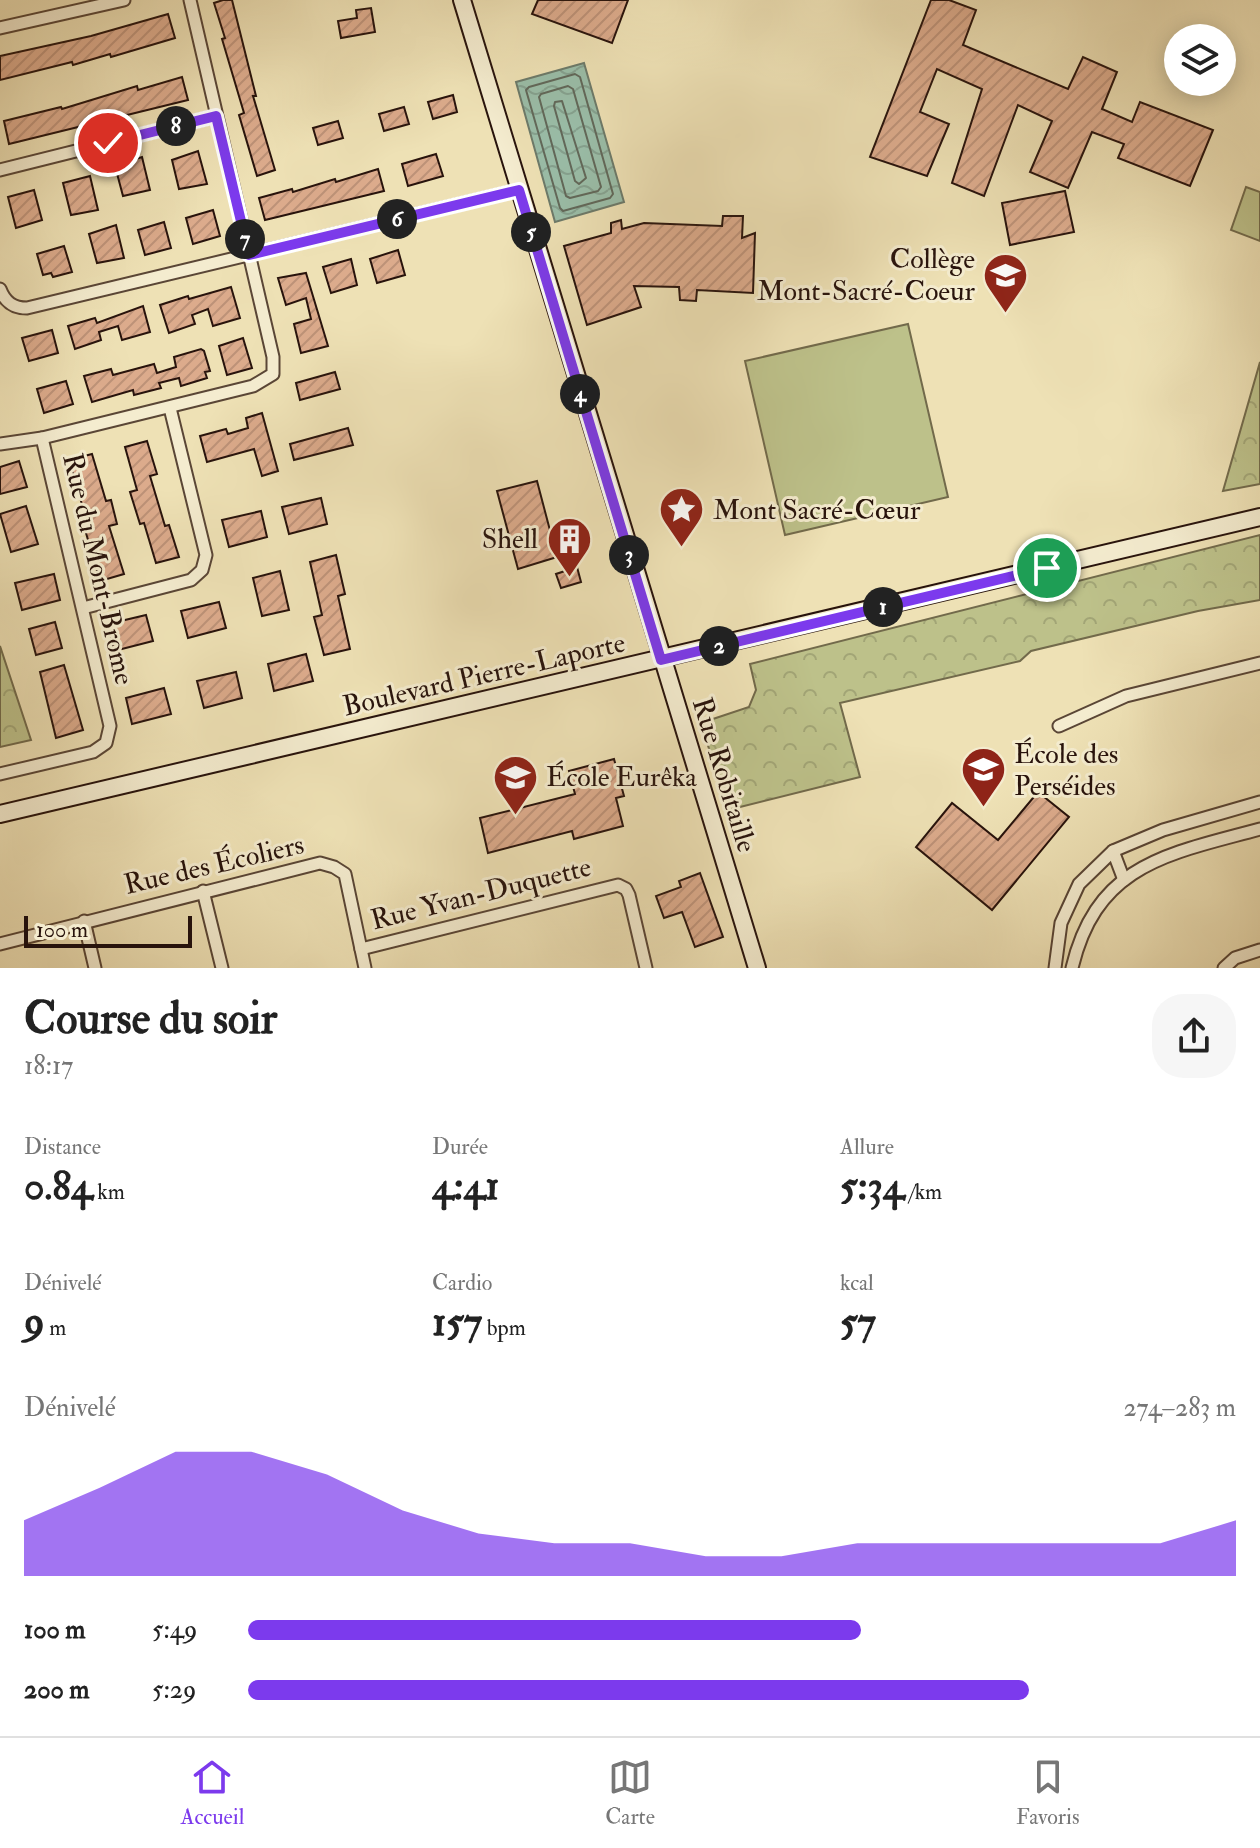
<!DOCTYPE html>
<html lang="fr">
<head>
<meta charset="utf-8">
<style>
	:root { --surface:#fff; --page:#f6f6f6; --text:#222; --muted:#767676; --line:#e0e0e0; --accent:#7c3aed }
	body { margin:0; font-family:"IM FELL Double Pica",serif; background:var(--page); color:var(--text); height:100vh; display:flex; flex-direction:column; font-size:30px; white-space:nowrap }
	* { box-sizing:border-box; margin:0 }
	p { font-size:26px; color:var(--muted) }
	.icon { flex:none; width:44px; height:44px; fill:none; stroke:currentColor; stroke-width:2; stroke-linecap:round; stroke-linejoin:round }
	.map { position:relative; height:968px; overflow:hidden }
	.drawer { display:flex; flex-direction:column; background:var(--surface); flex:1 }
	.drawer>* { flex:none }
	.buttons { position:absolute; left:1164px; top:24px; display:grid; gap:16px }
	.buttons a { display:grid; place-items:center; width:72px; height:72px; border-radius:50%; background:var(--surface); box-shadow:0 4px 20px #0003; font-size:40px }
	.scale { position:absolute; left:24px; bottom:20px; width:168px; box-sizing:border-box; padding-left:8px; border:4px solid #28130c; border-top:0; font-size:22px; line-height:28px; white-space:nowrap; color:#28130c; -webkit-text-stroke:6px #f4eccf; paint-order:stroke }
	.pin { position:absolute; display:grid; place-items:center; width:68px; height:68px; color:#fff; margin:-34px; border:4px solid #fff; border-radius:50%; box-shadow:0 2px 8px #0007 }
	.km { position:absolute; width:40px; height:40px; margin:-20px; border-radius:50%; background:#222; color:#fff; font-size:22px; line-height:40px; text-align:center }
	.round { display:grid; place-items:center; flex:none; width:84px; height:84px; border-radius:32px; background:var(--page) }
	.head { display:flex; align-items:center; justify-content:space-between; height:136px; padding:0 24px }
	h1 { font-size:44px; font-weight:700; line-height:60px }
	.figures { display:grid; grid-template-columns:repeat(3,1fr); gap:12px; height:136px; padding:8px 24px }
	.figures div { display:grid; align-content:center }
	.figures b { font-size:40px; font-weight:700 }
	.figures small { font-size:22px; font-weight:400 }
	.figures p { font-size:22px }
	.chart { height:224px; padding:16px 24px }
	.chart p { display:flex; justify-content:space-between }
	.chart svg { width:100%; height:144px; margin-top:8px; fill:var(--accent); opacity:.7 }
	ul { padding:0 24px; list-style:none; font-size:26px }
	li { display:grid; grid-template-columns:128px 96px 1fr; align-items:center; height:60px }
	li i { height:20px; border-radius:10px; background:var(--accent) }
	.tabs { display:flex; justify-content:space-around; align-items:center; height:112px; border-top:2px solid var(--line); background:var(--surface); font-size:22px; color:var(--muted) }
	.tabs a { display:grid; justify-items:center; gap:4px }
	.tabs .current { color:var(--accent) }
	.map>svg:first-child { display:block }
	.forest { fill:url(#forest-crowns); stroke:#726a4b; stroke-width:2 }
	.pitch { fill:#bdc18a; stroke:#726a4b; stroke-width:2 }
	.water { fill:url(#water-waves); stroke:#6c7a6a; stroke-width:2 }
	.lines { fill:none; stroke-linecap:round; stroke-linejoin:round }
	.shore { stroke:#61685a; stroke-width:2 }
	.building { fill:url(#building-hatch); stroke:#28130c; stroke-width:2 }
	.street-casing { stroke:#5a4636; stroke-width:15 }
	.secondary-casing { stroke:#28130c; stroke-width:20 }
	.street { stroke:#f4eccf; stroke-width:11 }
	.secondary { stroke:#f4eccf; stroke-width:16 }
	.route-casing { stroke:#fff; stroke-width:16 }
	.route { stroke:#7c3aed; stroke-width:10 }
	.labels { text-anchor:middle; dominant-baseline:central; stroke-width:6; stroke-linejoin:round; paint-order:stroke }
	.poi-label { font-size:28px; fill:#28130c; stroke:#f4eccf; text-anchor:start }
	.street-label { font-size:28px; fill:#28130c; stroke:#f4eccf }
</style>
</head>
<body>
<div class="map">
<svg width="1260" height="968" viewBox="0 0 1260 968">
	<defs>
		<pattern id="forest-crowns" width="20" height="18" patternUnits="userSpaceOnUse" patternTransform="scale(2)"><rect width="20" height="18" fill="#bdc18a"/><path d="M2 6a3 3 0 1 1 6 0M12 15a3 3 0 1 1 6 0" fill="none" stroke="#a2a576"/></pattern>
		<pattern id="water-waves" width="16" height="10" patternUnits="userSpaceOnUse" patternTransform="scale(2)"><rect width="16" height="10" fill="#9abea9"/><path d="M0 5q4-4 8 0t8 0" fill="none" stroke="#85a290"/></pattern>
		<pattern id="building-hatch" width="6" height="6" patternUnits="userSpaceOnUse" patternTransform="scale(2)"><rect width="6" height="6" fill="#dcab8c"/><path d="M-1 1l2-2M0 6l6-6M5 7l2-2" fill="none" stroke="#bd9278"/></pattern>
	</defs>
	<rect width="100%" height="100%" fill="#eee1b5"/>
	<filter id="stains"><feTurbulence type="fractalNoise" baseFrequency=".0025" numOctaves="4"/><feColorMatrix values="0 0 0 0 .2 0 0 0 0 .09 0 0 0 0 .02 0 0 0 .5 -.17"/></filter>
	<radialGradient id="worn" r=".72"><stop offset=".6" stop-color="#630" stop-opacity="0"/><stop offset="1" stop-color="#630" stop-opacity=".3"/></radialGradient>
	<g class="forest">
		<path d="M 1260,362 L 1260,484 L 1223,491 Z"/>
		<path d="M 1260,535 L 1260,600 L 1198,611 L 1031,651 L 1020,661 L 840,703 L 860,777 L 728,810 L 701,723 L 749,707 L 756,690 L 750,664 Z"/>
		<path d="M 0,646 L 31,740 L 0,747 Z"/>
	</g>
	<g class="pitch">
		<path d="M 1246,187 L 1260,192 L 1260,241 L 1231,230 Z"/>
		<path d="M 908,324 L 948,497 L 785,535 L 745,361 Z"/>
	</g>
	<path class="water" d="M 584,63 L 624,202 L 555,222 L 516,82 Z"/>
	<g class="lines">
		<g class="shore">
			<path d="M 575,74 L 580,77 L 613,194 L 610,198 L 563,211 L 560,208 L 526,90 L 529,87 Z"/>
			<path d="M 568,86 L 573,89 L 601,187 L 598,191 L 570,198 L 566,196 L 539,97 L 541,94 Z"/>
			<path d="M 562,101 L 586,178 L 579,184 L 575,181 L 554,106 L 555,102 Z"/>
		</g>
	</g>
	<g class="building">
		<path d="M 223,0 L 232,0 L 256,96 L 253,96 L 275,170 L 257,176 L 239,115 L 244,113 L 222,39 L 225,38 L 214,3 Z"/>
		<path d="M 538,0 L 628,0 L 612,43 L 532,14 Z"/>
		<path d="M 931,0 L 949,0 L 976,10 L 963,45 L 1068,89 L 1083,57 L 1117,72 L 1102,109 L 1132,122 L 1140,102 L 1213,130 L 1190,186 L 1118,158 L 1124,144 L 1092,132 L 1068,188 L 1030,172 L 1052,121 L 1018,105 L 984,196 L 952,183 L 982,89 L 937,69 L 920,112 L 949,124 L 927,176 L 870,157 Z"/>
		<path d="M 371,8 L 375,32 L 341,38 L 338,21 L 357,18 L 356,10 Z"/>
		<path d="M 168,14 L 175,38 L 111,57 L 110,54 L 73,65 L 72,62 L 0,80 L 0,56 L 91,36 Z"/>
		<path d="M 182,77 L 188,100 L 9,144 L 4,121 L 61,107 L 62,109 L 137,86 L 138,90 Z"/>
		<path d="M 453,95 L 457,112 L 433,119 L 428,102 Z"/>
		<path d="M 404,107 L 409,124 L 384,131 L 379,114 Z"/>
		<path d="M 338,121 L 343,138 L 318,145 L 313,128 Z"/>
		<path d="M 198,151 L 207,184 L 179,189 L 172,160 Z"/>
		<path d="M 436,154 L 443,176 L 408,186 L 402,164 Z"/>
		<path d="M 142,157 L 150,190 L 123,196 L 115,166 Z"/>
		<path d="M 378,169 L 384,191 L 265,220 L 259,198 L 292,189 L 293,192 L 335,179 L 336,182 Z"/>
		<path d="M 90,176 L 98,210 L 71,215 L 63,183 Z"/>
		<path d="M 34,190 L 42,220 L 16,228 L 8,197 Z"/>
		<path d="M 1065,191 L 1074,232 L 1010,245 L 1002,203 Z"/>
		<path d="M 213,210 L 220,236 L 193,244 L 186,218 Z"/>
		<path d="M 723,216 L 743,216 L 742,238 L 755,233 L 753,293 L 697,290 L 696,301 L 680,300 L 679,287 L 634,286 L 641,307 L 587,325 L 564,246 L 611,233 L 611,223 L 621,220 L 622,229 L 644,223 L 722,226 Z"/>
		<path d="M 164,222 L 171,248 L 145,255 L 138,230 Z"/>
		<path d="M 116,225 L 124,258 L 97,263 L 89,234 Z"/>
		<path d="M 64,246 L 72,272 L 53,277 L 51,273 L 43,275 L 37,254 Z"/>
		<path d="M 398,250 L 405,275 L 377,283 L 370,259 Z"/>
		<path d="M 351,259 L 357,285 L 331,293 L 323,267 Z"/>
		<path d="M 306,273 L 328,346 L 301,353 L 294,324 L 311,319 L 306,298 L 286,305 L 278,278 Z"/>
		<path d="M 231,287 L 240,318 L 213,326 L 208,309 L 192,315 L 195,324 L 169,333 L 160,305 L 188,296 L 189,299 Z"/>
		<path d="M 143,306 L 150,332 L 122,340 L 118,326 L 99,332 L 101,340 L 75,349 L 68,326 L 95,318 L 97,323 Z"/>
		<path d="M 52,330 L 58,353 L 29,361 L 22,338 Z"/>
		<path d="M 243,338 L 252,368 L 227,375 L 219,346 Z"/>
		<path d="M 201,349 L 204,351 L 210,371 L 205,372 L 207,378 L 181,386 L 179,378 L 159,383 L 161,388 L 134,395 L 133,390 L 92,402 L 84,376 L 111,369 L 113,375 L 154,364 L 157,373 L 176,367 L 174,357 Z"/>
		<path d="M 335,372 L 340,389 L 300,400 L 296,383 Z"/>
		<path d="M 66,381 L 73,404 L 44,413 L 37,389 Z"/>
		<path d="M 262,413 L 278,471 L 262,476 L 254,449 L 207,462 L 200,436 L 226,429 L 228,434 L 248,428 L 246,418 Z"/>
		<path d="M 348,428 L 353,445 L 294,460 L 290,444 Z"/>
		<path d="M 147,441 L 157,474 L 150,476 L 165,526 L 169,525 L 179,557 L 156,563 L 144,523 L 140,524 L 130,492 L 137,490 L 125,447 Z"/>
		<path d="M 92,454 L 106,501 L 111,500 L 117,524 L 109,526 L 124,574 L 100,581 L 79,509 L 83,508 L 69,460 Z"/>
		<path d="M 19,461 L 27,487 L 0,494 L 0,467 Z"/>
		<path d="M 537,481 L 557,557 L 518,569 L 497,491 Z"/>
		<path d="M 321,498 L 327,524 L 289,534 L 282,507 Z"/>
		<path d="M 26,506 L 38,544 L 11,552 L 0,514 Z"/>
		<path d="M 261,511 L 267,537 L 229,547 L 222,520 Z"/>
		<path d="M 336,555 L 345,594 L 338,596 L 350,649 L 324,655 L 314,617 L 322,615 L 310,562 Z"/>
		<path d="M 577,567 L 581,582 L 561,588 L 556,574 Z"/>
		<path d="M 280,571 L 289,610 L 262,616 L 253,578 Z"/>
		<path d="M 54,574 L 60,600 L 22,610 L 15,583 Z"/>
		<path d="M 219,602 L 226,628 L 188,638 L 181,611 Z"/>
		<path d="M 146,615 L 153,641 L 114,651 L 108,624 Z"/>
		<path d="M 55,622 L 62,648 L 36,655 L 29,629 Z"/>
		<path d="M 306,654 L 313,681 L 274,691 L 268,664 Z"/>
		<path d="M 64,665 L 83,730 L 56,738 L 40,672 Z"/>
		<path d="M 236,672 L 242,698 L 204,708 L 197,681 Z"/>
		<path d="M 164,688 L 171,714 L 132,724 L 126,698 Z"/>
		<path d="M 614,759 L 624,796 L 616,798 L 623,826 L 574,839 L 572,831 L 488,853 L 480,818 L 575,794 L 569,771 Z"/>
		<path d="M 1038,792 L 1069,817 L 992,910 L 916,847 L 952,803 L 998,840 Z"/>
		<path d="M 700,873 L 723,937 L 695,947 L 682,912 L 664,918 L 656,896 L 681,887 L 679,881 Z"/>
	</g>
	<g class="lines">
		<defs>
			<g id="street">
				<path d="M 0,28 L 124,0"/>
				<path d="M 0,170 L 216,116"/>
				<path d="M 0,289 C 5,302 13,308 27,308 L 519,190"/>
				<path d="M 0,444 L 42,438"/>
				<path d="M 83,608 L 191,580 L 202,570 L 206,555 L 170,408"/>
				<path d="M 1059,726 L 1126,696 L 1260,663"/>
				<path d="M 0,774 L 93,752 L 106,743 L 110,726 L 42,438 L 253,386 L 273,374 L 273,357 L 190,0"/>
				<path d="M 1113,851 L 1124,880"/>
				<path d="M 203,891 L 222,968"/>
				<path d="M 84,921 L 95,968"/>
				<path d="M 0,944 L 320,863 L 334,867 L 345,874 L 365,968"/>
				<path d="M 361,949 L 618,885 L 626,889 L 629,895 L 646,968"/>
				<path d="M 1055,968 L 1061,923 L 1079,884 L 1113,851 L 1163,830 L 1260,802"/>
				<path d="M 1072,968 C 1097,863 1169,854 1260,829"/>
				<path d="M 1224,968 L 1235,958 L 1260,950"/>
			</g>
			<g id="secondary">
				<path d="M 462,0 L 757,968"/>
				<path d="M 0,814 L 1260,517"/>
			</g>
		</defs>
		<use href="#street" class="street-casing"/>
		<use href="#secondary" class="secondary-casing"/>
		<use href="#street" class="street"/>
		<use href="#secondary" class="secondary"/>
	</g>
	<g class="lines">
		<defs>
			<path id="route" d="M 108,143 L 216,116 L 249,255 L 519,190 L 661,660 L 1047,568"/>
		</defs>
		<use href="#route" class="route-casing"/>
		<use href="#route" class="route"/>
	</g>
	<defs>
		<symbol id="school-pin" viewBox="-11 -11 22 30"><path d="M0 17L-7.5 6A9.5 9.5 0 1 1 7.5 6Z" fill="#8f2418" stroke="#f4eccf"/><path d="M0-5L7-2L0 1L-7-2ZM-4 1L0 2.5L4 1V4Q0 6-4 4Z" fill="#fff"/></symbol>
		<symbol id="sight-pin" viewBox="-11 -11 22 30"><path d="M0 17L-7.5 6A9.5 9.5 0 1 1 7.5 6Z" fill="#8f2418" stroke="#f4eccf"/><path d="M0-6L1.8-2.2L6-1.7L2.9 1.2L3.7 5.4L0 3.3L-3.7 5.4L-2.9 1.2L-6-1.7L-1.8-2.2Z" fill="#fff"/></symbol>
		<symbol id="building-pin" viewBox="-11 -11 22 30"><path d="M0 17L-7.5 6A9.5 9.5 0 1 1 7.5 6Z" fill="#8f2418" stroke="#f4eccf"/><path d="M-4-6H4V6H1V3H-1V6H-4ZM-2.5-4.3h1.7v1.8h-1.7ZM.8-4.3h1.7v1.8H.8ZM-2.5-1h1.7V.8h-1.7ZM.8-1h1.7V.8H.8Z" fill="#fff"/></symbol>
	</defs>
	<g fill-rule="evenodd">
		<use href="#school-pin" x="980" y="250" width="51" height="69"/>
		<use href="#sight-pin" x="656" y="484" width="51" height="69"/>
		<use href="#building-pin" x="544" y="514" width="51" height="69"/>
		<use href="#school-pin" x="958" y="744" width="51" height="69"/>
		<use href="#school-pin" x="490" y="752" width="51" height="69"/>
	</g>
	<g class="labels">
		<g class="poi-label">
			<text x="975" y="259" text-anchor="end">Collège<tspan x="975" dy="32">Mont-Sacré-Coeur</tspan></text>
			<text x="713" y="510">Mont Sacré-Cœur</text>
			<text x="538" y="539" text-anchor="end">Shell</text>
			<text x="1014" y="754">École des<tspan x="1014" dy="32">Perséides</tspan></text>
			<text x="546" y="777">École Eurêka</text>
		</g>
		<g class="street-label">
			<text transform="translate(98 569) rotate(77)">Rue du Mont-Brome</text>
			<text transform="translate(484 675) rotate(-13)">Boulevard Pierre-Laporte</text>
			<text transform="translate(724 775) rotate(73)">Rue Robitaille</text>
			<text transform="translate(214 865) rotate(-13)">Rue des Écoliers</text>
			<text transform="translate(481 894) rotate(-14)">Rue Yvan-Duquette</text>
		</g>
	</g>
	<rect width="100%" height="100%" filter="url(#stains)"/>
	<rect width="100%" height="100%" fill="url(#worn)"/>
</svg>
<div class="buttons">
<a><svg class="icon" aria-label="layers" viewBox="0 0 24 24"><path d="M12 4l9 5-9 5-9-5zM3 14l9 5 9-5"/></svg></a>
</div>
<div class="scale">100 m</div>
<div class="pin" style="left:1047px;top:568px;background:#1e9e55"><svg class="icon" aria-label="arrive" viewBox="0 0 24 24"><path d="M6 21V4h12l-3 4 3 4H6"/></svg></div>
<div class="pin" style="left:108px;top:143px;background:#d93025"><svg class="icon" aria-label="check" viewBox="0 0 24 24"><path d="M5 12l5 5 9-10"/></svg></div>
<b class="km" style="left:883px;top:607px">1</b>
<b class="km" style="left:719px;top:646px">2</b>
<b class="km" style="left:629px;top:555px">3</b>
<b class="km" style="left:580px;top:394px">4</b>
<b class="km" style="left:531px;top:232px">5</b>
<b class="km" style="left:397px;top:219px">6</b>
<b class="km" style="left:245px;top:239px">7</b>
<b class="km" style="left:176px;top:126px">8</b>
</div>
<section class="drawer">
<div class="head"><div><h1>Course du soir</h1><p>18:17</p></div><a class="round"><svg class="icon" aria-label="share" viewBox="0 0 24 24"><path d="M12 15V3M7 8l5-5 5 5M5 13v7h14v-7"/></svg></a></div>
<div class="figures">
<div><p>Distance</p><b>0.84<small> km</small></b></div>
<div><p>Durée</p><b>4:41</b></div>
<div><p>Allure</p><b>5:34<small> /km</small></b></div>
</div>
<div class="figures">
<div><p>Dénivelé</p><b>9<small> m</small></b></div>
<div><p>Cardio</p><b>157<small> bpm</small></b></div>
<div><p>kcal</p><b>57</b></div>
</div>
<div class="chart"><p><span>Dénivelé</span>274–283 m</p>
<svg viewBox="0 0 160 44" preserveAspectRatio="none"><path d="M0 44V27L10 17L20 6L30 6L40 13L50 24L60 31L70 34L80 34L90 38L100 38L110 34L120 34L130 34L140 34L150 34L160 27V44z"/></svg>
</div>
<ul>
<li><b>100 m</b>5:49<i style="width:62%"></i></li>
<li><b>200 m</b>5:29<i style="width:79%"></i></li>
</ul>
</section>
<nav class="tabs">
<a class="current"><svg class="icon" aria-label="home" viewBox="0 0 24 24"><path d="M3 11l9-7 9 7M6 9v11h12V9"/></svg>Accueil</a>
<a><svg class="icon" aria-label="map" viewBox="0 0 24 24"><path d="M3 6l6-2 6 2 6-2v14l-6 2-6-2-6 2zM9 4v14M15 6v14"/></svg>Carte</a>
<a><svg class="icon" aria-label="saved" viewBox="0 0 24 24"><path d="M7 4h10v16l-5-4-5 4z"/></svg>Favoris</a>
</nav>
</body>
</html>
